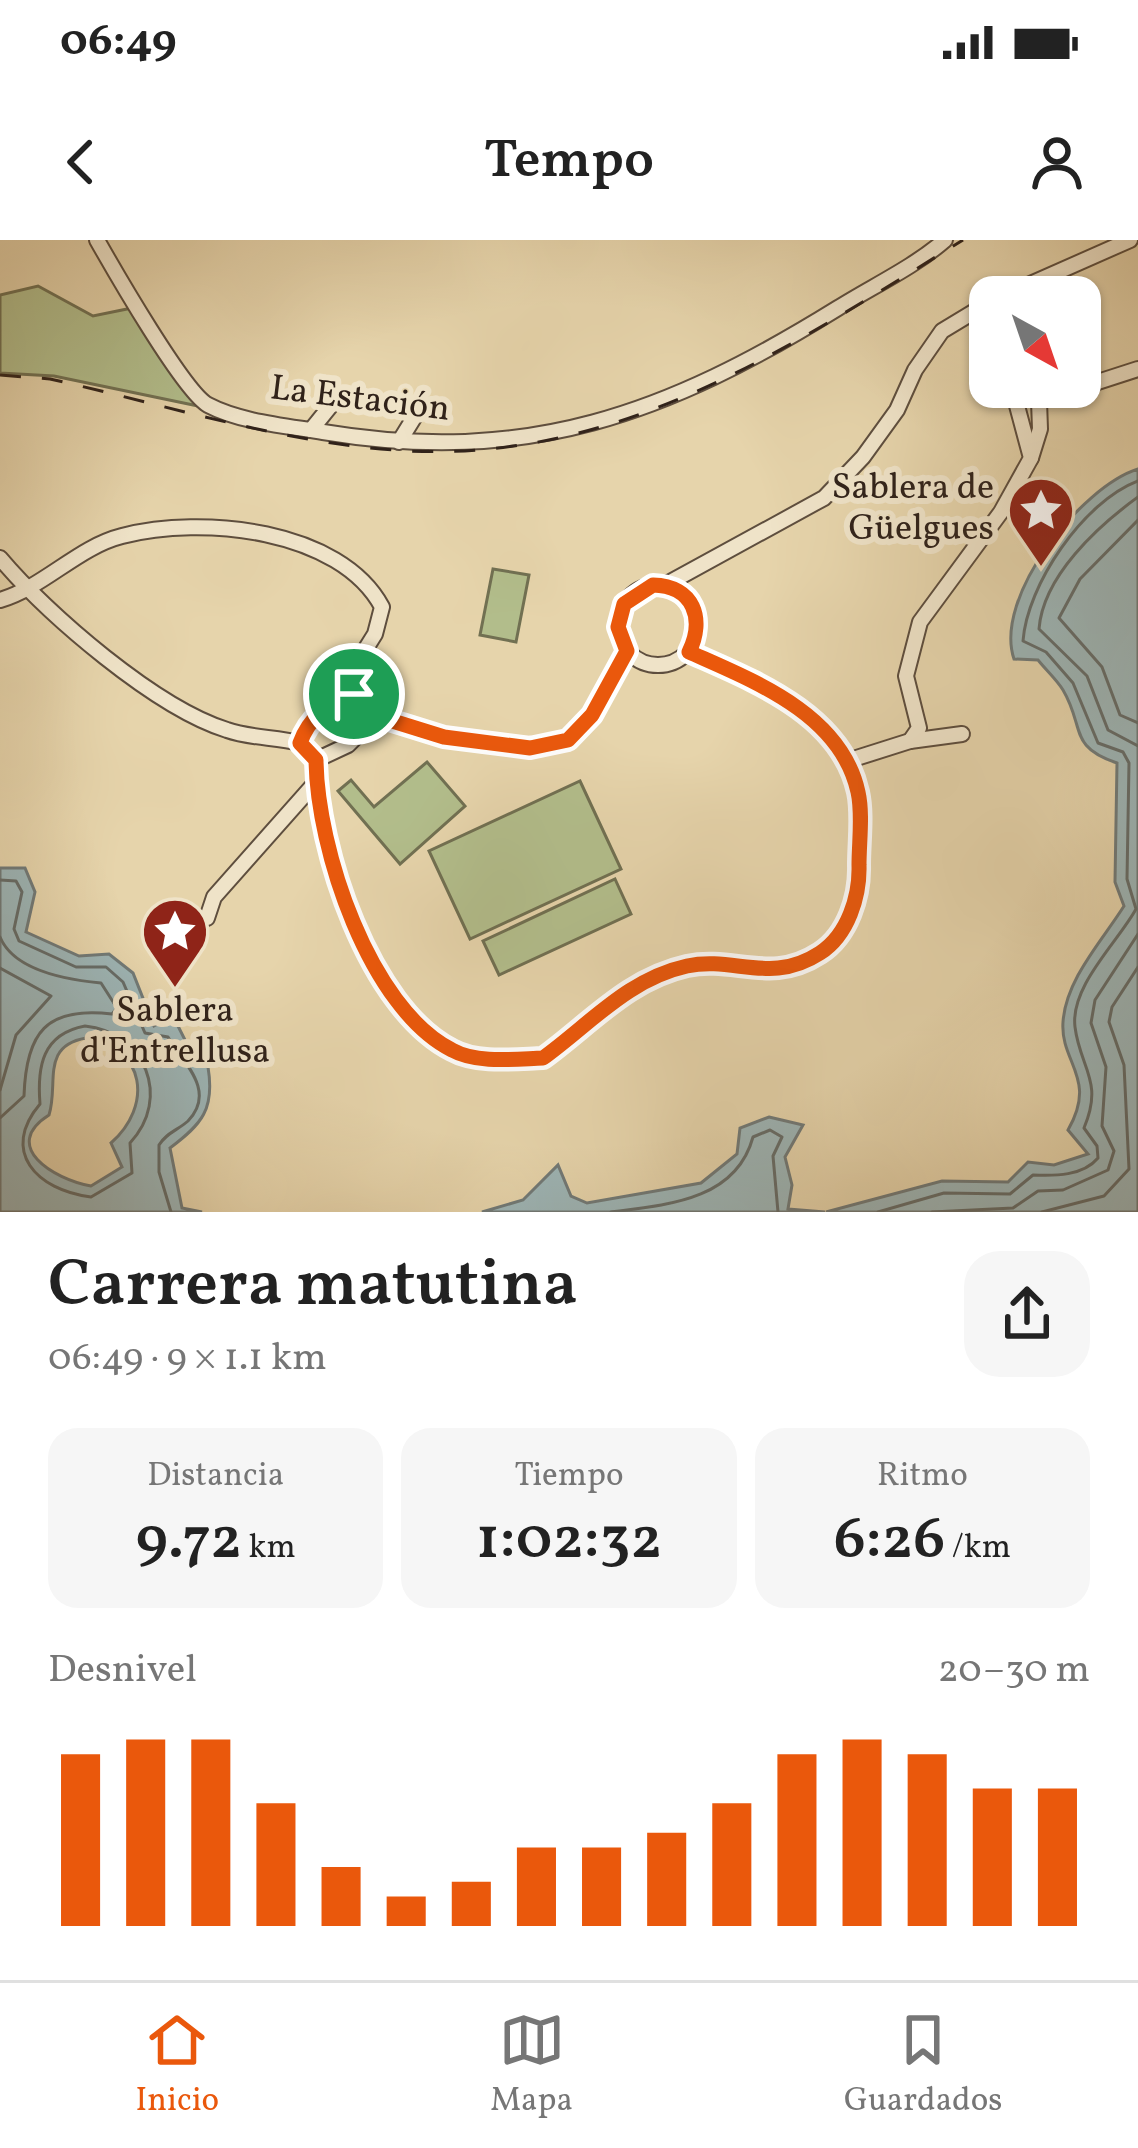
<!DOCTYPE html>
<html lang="es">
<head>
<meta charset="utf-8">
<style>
	:root { --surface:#fff; --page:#f6f6f6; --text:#222; --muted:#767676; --line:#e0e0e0; --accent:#ea580c }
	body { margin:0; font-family:Vollkorn,serif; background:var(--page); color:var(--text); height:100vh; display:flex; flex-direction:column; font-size:45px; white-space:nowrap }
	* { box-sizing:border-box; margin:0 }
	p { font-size:39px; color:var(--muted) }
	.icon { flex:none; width:66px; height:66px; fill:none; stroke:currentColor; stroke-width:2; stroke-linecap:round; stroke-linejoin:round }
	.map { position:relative; height:972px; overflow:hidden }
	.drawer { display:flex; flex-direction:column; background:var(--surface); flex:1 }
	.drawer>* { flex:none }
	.needle { width:78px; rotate:140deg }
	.tools { position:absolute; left:969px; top:36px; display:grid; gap:24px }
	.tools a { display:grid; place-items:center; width:132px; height:132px; border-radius:24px; background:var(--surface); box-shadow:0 3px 9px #0004; font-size:60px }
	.pin { position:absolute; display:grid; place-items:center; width:102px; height:102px; color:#fff; margin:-51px; border:6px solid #fff; border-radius:50%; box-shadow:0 3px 12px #0007 }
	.round { display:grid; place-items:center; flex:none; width:126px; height:126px; border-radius:36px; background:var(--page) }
	.headline { display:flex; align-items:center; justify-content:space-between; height:204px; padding:0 48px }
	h1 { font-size:66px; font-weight:600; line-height:90px }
	.figures { display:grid; grid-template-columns:repeat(3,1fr); gap:18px; height:204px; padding:12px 48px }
	.figures div { display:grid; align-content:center; border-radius:30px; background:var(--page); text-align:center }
	.figures b { font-size:60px; font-weight:600 }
	.figures small { font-size:33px; font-weight:400 }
	.figures p { font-size:33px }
	.chart { height:336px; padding:24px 48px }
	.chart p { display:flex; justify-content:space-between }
	.chart svg { width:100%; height:216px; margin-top:12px; stroke:var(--accent); stroke-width:6 }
	.status { display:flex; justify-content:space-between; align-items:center; height:84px; padding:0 60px; background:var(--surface); direction:ltr }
	.status svg { height:33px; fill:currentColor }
	header { display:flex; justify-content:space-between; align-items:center; height:156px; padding:0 48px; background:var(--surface); font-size:54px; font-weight:600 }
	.tabs { display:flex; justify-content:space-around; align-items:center; height:168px; border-top:3px solid var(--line); background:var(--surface); font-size:33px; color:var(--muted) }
	.tabs a { display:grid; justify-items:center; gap:6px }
	.tabs .current { color:var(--accent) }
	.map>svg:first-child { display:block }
	.green { fill:#b2bd8b; stroke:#717052; stroke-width:3 }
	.water { fill:#9db5b6; stroke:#717a78; stroke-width:3; fill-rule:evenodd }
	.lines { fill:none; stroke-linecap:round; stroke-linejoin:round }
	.shore { stroke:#666c68; stroke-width:3 }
	.minor-casing { stroke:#5e4e3e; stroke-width:18 }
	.minor { stroke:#efe3c8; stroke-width:14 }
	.rail { stroke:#30221a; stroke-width:3; stroke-dasharray:21 21; stroke-linecap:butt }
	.route-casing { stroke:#fff; stroke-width:24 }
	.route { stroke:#ea580c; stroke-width:15 }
	.labels { text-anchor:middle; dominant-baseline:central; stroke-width:12; stroke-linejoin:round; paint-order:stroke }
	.street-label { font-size:36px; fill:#30221a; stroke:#efe3c8 }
	.poi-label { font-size:36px; fill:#30221a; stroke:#efe3c8; text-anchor:end }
</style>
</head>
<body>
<div class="status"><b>06:49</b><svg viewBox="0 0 49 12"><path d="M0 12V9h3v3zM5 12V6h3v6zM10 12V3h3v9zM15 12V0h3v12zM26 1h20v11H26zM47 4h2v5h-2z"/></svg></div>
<header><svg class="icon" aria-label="back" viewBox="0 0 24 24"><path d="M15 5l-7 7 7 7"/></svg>Tempo<svg class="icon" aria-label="person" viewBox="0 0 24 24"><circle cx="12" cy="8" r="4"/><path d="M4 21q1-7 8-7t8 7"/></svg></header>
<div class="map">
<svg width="1138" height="972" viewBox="0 0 1138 972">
	<rect width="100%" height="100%" fill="#e6d4ab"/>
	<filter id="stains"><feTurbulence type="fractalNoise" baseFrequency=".00167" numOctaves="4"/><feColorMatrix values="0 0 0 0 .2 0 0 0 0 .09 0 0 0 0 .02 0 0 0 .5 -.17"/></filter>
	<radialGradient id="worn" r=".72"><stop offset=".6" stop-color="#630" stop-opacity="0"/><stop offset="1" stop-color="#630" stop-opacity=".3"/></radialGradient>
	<g class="green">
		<path d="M 38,46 L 93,76 L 132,68 L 198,166 L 54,136 L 0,133 L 0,55 Z"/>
		<path d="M 493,329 L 529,335 L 516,402 L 480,395 Z"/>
		<path d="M 427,522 L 465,566 L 400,624 L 338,551 L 351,540 L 374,567 Z"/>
		<path d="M 580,541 L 621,629 L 470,699 L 429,611 Z"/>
		<path d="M 615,639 L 631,674 L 499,735 L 483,701 Z"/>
	</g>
	<g class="water">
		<path d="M 1138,229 L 1138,972 L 826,972 L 942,941 L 1008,942 L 1028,922 L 1054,925 L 1088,914 L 1068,890 C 1098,838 1060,823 1063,782 C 1066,739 1102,701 1124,666 L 1115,642 L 1117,523 C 1068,507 1085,487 1063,450 C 1057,440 1046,430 1038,420 L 1014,419 C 993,357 1081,247 1138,229 Z"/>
		<path d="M 0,628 L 25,628 L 35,652 L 26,692 L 79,716 L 109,714 L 133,733 L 154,786 L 173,776 L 194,818 L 208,827 C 215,869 202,884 170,908 L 182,968 L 202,972 L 0,972 ZM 86,798 C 146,807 153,866 111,903 L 122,927 L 91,946 C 53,939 0,906 49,875 C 59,844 40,806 86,798 Z"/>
		<path d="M 769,877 L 803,885 L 785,917 L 792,945 L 788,969 L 825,972 L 482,972 L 523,960 L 558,925 L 571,956 L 587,963 L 701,943 L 737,914 L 740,888 Z"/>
	</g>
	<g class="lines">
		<g class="shore">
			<path d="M 1138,257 C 1098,286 1043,336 1039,389 L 1087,436 L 1108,490 L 1138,506"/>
			<path d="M 1138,280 L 1080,339 L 1059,378 L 1102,427 L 1120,475 L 1138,483"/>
			<path d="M 0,640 L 16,641 L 22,652 L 14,689 L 19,701 L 76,727 L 106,727 L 123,742 L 145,793 L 168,797 C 183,822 217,851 188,881 C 178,890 166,893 159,905 L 159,932 L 171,972"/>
			<path d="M 0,697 C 14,731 69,740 101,743 L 117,768 L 112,774 C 46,766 26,793 24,856 L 0,878"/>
			<path d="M 0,728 L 51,756 L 16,795 L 0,850"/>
			<path d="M 85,786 C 145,792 172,858 130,903 L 132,933 L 91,957 C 36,950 0,911 40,864 C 37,827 42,794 85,786 Z"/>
			<path d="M 611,972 C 668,965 736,960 753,897 L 770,890 L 782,897 L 773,916 L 778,972"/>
			<path d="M 878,972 L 944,953 L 1010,954 L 1033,935 C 1055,936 1083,936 1098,918 L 1097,906 L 1084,888 C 1104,841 1080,828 1075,787 C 1070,746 1118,702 1136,669 L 1127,639 L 1129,523 L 1123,512 L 1098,503 L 1073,443 L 1046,412 L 1023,401 C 1027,345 1083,262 1138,241"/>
			<path d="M 932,972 L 1013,968 L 1038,951 L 1063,950 L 1108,930 L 1114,911 L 1102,886 L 1106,827 L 1091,783 L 1095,760 L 1138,694"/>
			<path d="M 1042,972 L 1104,956 L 1129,929 L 1124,825 L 1109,782 L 1112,767 L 1138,727"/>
		</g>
		<defs>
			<g id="minor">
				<path d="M 97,0 C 114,30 184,152 208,165 C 240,182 287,186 323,192 C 527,226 667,174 838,68 C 873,46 914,27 945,0"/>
				<path d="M 1001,57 L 1130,0"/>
				<path d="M 311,190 L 332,164"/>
				<path d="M 399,202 L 420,168"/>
				<path d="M 1031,218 L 1040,189 L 1039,161 L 1138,129"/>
				<path d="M 0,318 C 48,375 156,468 227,490 C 249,498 276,497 300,503"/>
				<circle cx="658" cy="385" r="40"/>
				<path d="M 665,345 L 824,258 L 863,217 L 897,170 L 915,130 L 942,91 L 990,62"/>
				<path d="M 0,360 C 44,347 78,307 122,296 C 202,275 340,289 382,367 L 375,394 L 350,434 L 354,454"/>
				<path d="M 354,454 L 367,463 L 367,486 L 348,505 L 316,520 L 300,503 C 307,480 331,459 354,454 Z"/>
				<path d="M 370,474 L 444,497 L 529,508 L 568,500 L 592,475 L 627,411"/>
				<path d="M 910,501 L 962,494"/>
				<path d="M 316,520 C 316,606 372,769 452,811 C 477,824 515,819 543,818 C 590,785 628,740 687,726 C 735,715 771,745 820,713 C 848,694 860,656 859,625 C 859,602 863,574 858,552 C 841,474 754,441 689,413"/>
				<path d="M 847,521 L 910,501 L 919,488 L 906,436 L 920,382 L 1001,272 L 1031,218 L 1012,147"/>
				<path d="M 152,692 L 207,678 L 214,657 L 316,542"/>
			</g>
		</defs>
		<use href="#minor" class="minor-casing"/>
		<use href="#minor" class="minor"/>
		<path class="rail" d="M 0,135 L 50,139 C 167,165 289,205 409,211 C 622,221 790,107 963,0"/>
	</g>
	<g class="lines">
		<defs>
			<path id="route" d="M 653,345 C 694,346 705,379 689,412 C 754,441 841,474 858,552 C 863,574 859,602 859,625 C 860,656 848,695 820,713 C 771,745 735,716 687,726 C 628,739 590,784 543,818 C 515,819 477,824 452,810 C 369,768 317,608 316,520 L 300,503 C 308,480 330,459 354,454 L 367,463 L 370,474 L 444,497 L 530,508 L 568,500 L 592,475 L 627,411 L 618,387 L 624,364 Z"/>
		</defs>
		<use href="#route" class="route-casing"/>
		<use href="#route" class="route"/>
	</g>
	<defs>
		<symbol id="sight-pin" viewBox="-11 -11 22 30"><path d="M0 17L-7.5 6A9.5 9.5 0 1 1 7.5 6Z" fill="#8f2418" stroke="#efe3c8"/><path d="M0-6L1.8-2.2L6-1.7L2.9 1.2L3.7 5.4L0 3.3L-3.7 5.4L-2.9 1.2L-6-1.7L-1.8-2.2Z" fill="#fff"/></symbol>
	</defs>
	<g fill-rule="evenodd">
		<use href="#sight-pin" x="1003" y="232" width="76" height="104"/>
		<use href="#sight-pin" x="137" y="653" width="76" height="104"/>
	</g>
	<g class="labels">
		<g class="street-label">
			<text transform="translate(360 160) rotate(7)">La Estación</text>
		</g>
		<g class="poi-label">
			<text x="994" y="249">Sablera de<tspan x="994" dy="41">Güelgues</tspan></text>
			<text x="175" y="772" text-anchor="middle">Sablera<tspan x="175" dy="41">d'Entrellusa</tspan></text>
		</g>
	</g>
	<rect width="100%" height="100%" filter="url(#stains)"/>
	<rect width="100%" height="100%" fill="url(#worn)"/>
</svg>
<div class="tools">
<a><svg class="needle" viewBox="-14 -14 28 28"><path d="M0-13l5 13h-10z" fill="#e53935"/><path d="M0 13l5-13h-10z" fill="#767676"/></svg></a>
</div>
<div class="pin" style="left:354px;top:454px;background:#1e9e55"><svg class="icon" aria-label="arrive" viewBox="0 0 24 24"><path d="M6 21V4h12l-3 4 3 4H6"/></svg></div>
</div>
<section class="drawer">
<div class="headline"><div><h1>Carrera matutina</h1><p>06:49 · 9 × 1.1 km</p></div><a class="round"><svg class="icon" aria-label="share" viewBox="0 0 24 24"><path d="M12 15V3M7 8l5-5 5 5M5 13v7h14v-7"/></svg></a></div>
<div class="figures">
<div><p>Distancia</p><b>9.72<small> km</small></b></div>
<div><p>Tiempo</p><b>1:02:32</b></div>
<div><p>Ritmo</p><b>6:26<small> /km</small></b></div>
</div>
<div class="chart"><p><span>Desnivel</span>20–30 m</p>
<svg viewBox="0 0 160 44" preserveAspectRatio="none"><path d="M5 44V9M15 44V6M25 44V6M35 44V19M45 44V32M55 44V38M65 44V35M75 44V28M85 44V28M95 44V25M105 44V19M115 44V9M125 44V6M135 44V9M145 44V16M155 44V16"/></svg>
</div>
</section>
<nav class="tabs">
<a class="current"><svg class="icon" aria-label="home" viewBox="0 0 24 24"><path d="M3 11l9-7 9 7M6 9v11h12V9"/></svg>Inicio</a>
<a><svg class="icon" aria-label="map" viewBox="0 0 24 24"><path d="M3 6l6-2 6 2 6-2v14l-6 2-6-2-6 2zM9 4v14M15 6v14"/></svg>Mapa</a>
<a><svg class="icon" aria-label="saved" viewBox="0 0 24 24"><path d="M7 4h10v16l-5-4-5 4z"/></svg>Guardados</a>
</nav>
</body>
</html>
